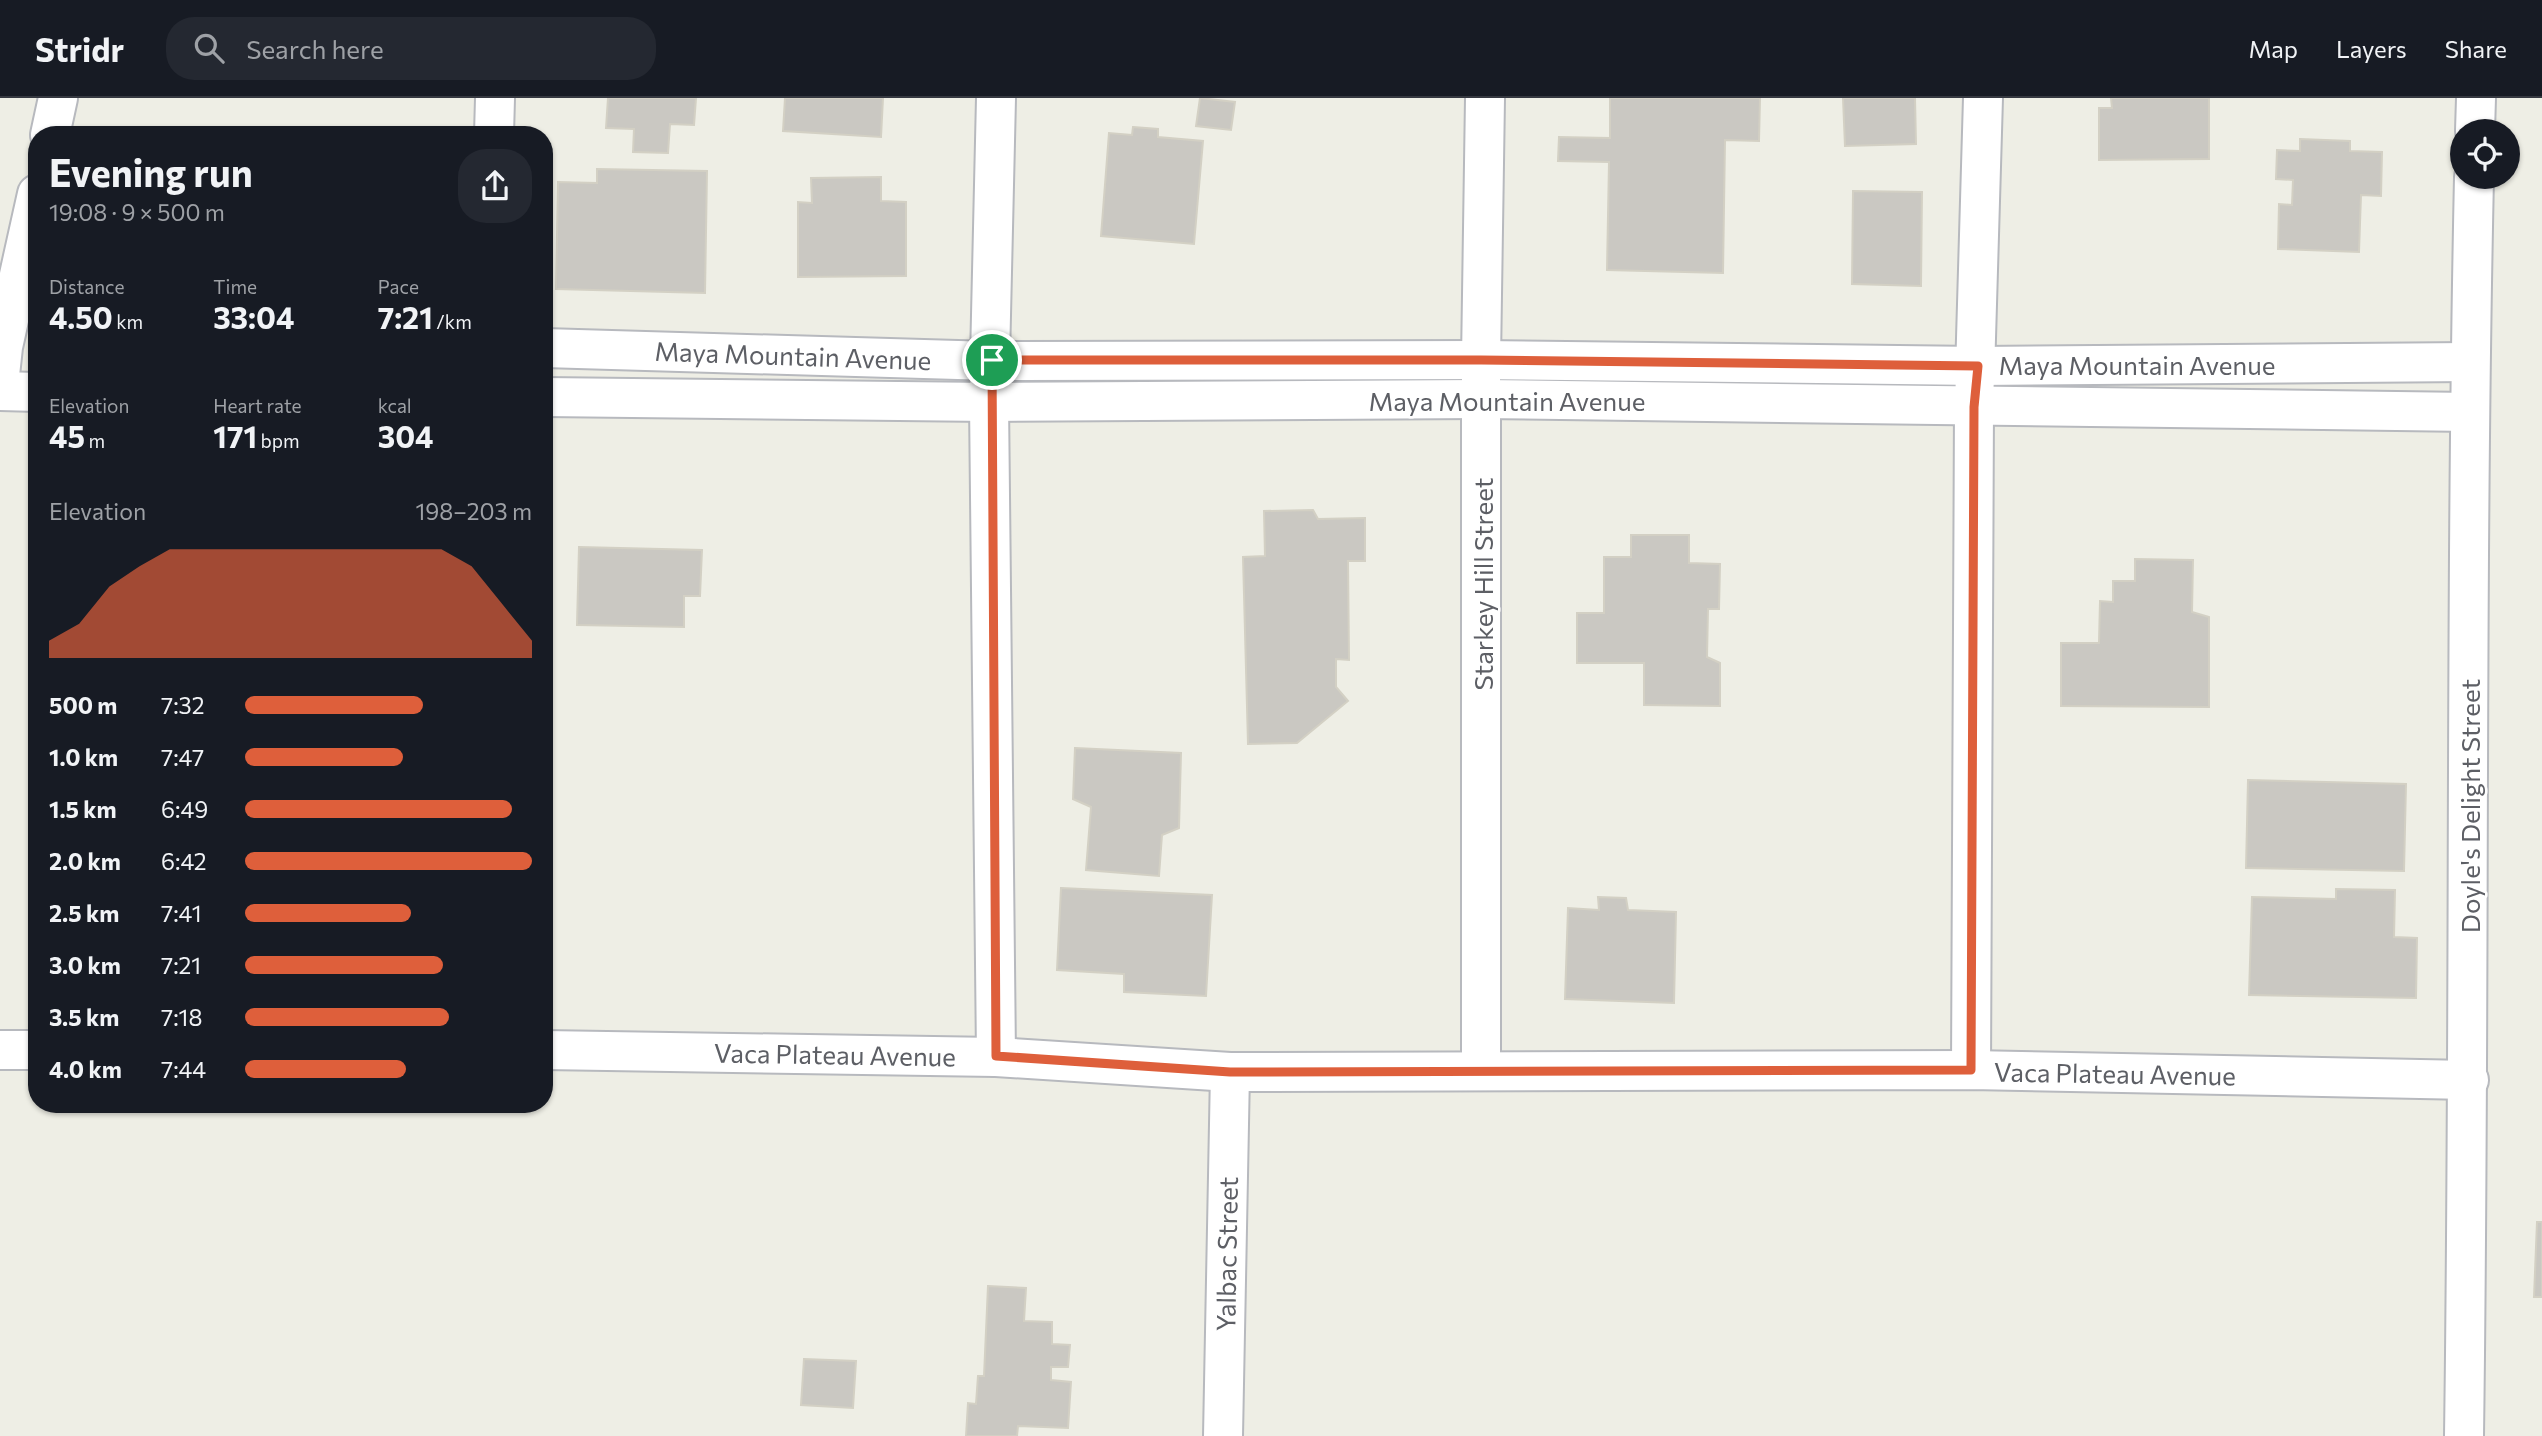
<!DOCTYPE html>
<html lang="en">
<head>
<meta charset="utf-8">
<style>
	:root { --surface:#171b24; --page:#242831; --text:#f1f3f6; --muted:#9ea1a6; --line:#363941; --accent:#de5f3b }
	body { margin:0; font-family:Commissioner,sans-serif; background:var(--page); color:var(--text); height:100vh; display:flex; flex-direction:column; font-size:26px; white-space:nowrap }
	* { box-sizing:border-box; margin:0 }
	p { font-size:23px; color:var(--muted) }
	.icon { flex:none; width:38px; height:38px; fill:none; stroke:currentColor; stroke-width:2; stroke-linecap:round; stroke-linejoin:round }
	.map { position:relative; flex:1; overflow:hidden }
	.panel { position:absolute; left:28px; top:28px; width:525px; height:987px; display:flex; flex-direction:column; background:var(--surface); border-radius:28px; box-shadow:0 2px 5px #0004 }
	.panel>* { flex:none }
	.buttons { position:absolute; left:2450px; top:21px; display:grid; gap:14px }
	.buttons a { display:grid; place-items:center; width:70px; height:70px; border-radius:50%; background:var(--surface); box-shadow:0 2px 5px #0004; font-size:35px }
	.pin { position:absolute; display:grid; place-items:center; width:60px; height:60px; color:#fff; margin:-30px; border:4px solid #fff; border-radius:50%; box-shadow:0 2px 7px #0007 }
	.round { display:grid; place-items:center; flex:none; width:74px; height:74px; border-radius:28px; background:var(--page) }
	.summary { display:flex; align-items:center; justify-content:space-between; height:119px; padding:0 21px }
	h1 { font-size:38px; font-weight:700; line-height:52px }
	.metrics { display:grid; grid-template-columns:repeat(3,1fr); gap:10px; height:119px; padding:7px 21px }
	.metrics div { display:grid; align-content:center }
	.metrics b { font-size:30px; font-weight:700 }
	.metrics small { font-size:19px; font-weight:400 }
	.metrics p { font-size:19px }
	.chart { height:196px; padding:14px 21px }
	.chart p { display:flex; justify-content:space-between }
	.chart svg { width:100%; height:126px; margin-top:7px; fill:var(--accent); opacity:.7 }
	ul { padding:0 21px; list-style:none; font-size:23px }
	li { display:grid; grid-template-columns:112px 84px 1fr; align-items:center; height:52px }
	li i { height:18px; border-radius:9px; background:var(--accent) }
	header { display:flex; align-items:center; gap:42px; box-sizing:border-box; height:98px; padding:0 35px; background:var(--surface); border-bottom:2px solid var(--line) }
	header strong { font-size:33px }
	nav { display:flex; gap:38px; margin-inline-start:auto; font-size:24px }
	.search { width:490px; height:63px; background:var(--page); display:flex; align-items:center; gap:18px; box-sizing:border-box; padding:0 24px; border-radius:28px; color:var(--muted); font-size:26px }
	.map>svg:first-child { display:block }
	.building { fill:#cac8c2; stroke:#d3d0c4; stroke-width:2 }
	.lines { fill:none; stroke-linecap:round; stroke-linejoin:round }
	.street-casing { stroke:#b7b9be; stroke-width:42 }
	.street { stroke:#fff; stroke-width:38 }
	.route-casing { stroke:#fff; stroke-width:14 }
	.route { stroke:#de5f3b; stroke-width:9 }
	.labels { text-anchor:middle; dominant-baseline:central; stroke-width:5; stroke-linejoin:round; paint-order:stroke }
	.street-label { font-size:26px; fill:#5d5f65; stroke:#fff }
</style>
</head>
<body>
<header>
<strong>Stridr</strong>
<div class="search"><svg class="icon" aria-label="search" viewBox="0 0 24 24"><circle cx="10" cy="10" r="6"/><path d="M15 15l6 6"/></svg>Search here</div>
<nav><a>Map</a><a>Layers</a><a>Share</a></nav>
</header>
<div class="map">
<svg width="2542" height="1338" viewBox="0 0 2542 1338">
	<rect width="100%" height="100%" fill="#eeeee5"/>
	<g class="building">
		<path d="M 608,0 L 696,0 L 694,27 L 670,26 L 668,55 L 633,54 L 634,31 L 606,30 Z"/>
		<path d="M 785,0 L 883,0 L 881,39 L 783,33 Z"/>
		<path d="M 1200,0 L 1235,4 L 1231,32 L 1196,28 Z"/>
		<path d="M 1610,0 L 1760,0 L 1759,43 L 1725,42 L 1723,175 L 1607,172 L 1609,64 L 1558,63 L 1559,39 L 1610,40 Z"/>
		<path d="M 1843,0 L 1915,0 L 1916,46 L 1845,48 Z"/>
		<path d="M 2111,0 L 2209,0 L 2209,61 L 2099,62 L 2099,10 L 2112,10 Z"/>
		<path d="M 1133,29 L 1158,31 L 1158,39 L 1203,43 L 1194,146 L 1101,138 L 1109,35 L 1132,37 Z"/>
		<path d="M 2300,41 L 2350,43 L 2350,53 L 2382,54 L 2381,98 L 2361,97 L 2359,154 L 2278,151 L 2279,106 L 2292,107 L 2293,82 L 2276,81 L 2277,52 L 2300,53 Z"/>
		<path d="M 597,71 L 707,73 L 705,195 L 556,191 L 558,84 L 597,85 Z"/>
		<path d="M 881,79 L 881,103 L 906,104 L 906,178 L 798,179 L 798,104 L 812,105 L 811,80 Z"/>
		<path d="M 1853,93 L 1922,94 L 1921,188 L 1852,186 Z"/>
		<path d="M 1313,412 L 1318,421 L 1365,420 L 1365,463 L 1348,463 L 1349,562 L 1336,561 L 1336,589 L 1348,603 L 1297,645 L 1248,646 L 1243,459 L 1265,458 L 1264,413 Z"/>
		<path d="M 1631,437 L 1689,437 L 1689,465 L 1720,466 L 1719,511 L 1708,511 L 1707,559 L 1720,565 L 1720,608 L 1644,607 L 1644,565 L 1577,565 L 1577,515 L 1604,515 L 1604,459 L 1631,459 Z"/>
		<path d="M 579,449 L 702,452 L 700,498 L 684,498 L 684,529 L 577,527 Z"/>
		<path d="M 2135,461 L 2193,462 L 2192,514 L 2209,519 L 2209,609 L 2061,608 L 2061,545 L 2099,545 L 2100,503 L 2113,504 L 2113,483 L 2135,483 Z"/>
		<path d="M 1075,650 L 1181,655 L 1179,730 L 1162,737 L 1159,778 L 1086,772 L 1091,709 L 1073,701 Z"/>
		<path d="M 2248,682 L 2406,686 L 2404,773 L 2246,770 Z"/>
		<path d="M 1061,790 L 1212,797 L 1206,898 L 1124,894 L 1124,876 L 1057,872 Z"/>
		<path d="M 2336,791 L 2395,792 L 2394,839 L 2417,840 L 2416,900 L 2249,897 L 2252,799 L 2336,801 Z"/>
		<path d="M 1598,799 L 1626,800 L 1628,812 L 1676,814 L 1674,905 L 1565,901 L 1568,810 L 1599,812 Z"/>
		<path d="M 2537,1124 L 2542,1124 L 2542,1199 L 2534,1199 Z"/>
		<path d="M 988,1188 L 1026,1190 L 1024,1223 L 1052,1224 L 1052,1246 L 1070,1247 L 1068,1269 L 1051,1269 L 1051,1282 L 1071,1284 L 1068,1330 L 1018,1328 L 1017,1338 L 966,1338 L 968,1305 L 976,1306 L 978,1278 L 984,1278 Z"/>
		<path d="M 804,1261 L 856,1263 L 853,1310 L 801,1307 Z"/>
	</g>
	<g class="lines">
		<defs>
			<g id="street">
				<path d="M 2475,33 L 2476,0"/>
				<path d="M 50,37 L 58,0"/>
				<path d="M 494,37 L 495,0"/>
				<path d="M 544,250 L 992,263 L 1481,262 L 1978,268 L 2470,264"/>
				<path d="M 0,277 L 3,249 L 37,96"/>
				<path d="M 0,293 L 37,294"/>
				<path d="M 544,299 L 989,304 L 1482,301 L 2470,314"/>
				<path d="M 0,952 L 37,952"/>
				<path d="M 544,952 L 996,959 L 1230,974 L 1971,972 L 2469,982"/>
				<path d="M 996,959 L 989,304 L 996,0"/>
				<path d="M 1481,971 L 1481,262 L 1485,0"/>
				<path d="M 1971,972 L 1974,309 L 1983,0"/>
				<path d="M 1223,1338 L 1230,974"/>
				<path d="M 2464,1338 C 2470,918 2465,498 2474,79"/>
			</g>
		</defs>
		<use href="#street" class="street-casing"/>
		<use href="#street" class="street"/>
	</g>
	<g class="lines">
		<defs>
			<path id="route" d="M 992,262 L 1481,262 L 1978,268 L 1974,309 L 1971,972 L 1230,974 L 996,958 Z"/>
		</defs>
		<use href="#route" class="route-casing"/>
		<use href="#route" class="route"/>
	</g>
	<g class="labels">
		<g class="street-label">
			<text transform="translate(793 257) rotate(2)">Maya Mountain Avenue</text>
			<text x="2137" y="266">Maya Mountain Avenue</text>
			<text x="1507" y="302">Maya Mountain Avenue</text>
			<text transform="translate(1482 486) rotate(-90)">Starkey Hill Street</text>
			<text transform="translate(2469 708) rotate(-90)">Doyle's Delight Street</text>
			<text transform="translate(835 956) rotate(1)">Vaca Plateau Avenue</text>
			<text transform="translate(2115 975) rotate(1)">Vaca Plateau Avenue</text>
			<text transform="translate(1226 1156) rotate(-89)">Yalbac Street</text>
		</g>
	</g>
</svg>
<div class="buttons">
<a><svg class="icon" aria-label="locate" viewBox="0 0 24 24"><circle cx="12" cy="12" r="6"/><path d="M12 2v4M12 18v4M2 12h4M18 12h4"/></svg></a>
</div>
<div class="pin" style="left:992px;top:262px;background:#1e9e55"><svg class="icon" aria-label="arrive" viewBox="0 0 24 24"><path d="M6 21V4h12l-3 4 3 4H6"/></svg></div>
<section class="panel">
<div class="summary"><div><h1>Evening run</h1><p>19:08 · 9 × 500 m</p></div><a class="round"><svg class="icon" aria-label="share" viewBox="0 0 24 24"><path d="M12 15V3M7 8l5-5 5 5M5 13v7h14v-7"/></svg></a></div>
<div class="metrics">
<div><p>Distance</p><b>4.50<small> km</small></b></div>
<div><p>Time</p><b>33:04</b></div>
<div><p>Pace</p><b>7:21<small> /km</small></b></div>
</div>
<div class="metrics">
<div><p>Elevation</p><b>45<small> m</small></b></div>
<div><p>Heart rate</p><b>171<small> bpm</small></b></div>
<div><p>kcal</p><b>304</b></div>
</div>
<div class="chart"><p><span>Elevation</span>198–203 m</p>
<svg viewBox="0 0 160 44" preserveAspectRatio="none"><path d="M0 44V38L10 32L20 19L30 12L40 6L50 6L60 6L70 6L80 6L90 6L100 6L110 6L120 6L130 6L140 12L150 25L160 38V44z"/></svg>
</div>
<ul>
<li><b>500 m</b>7:32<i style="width:62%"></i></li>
<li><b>1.0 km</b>7:47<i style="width:55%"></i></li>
<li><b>1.5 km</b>6:49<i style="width:93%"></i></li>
<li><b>2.0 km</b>6:42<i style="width:100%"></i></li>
<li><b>2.5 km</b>7:41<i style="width:58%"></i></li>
<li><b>3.0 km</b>7:21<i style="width:69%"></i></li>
<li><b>3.5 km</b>7:18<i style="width:71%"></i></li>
<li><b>4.0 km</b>7:44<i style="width:56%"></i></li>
</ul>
</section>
</div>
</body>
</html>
